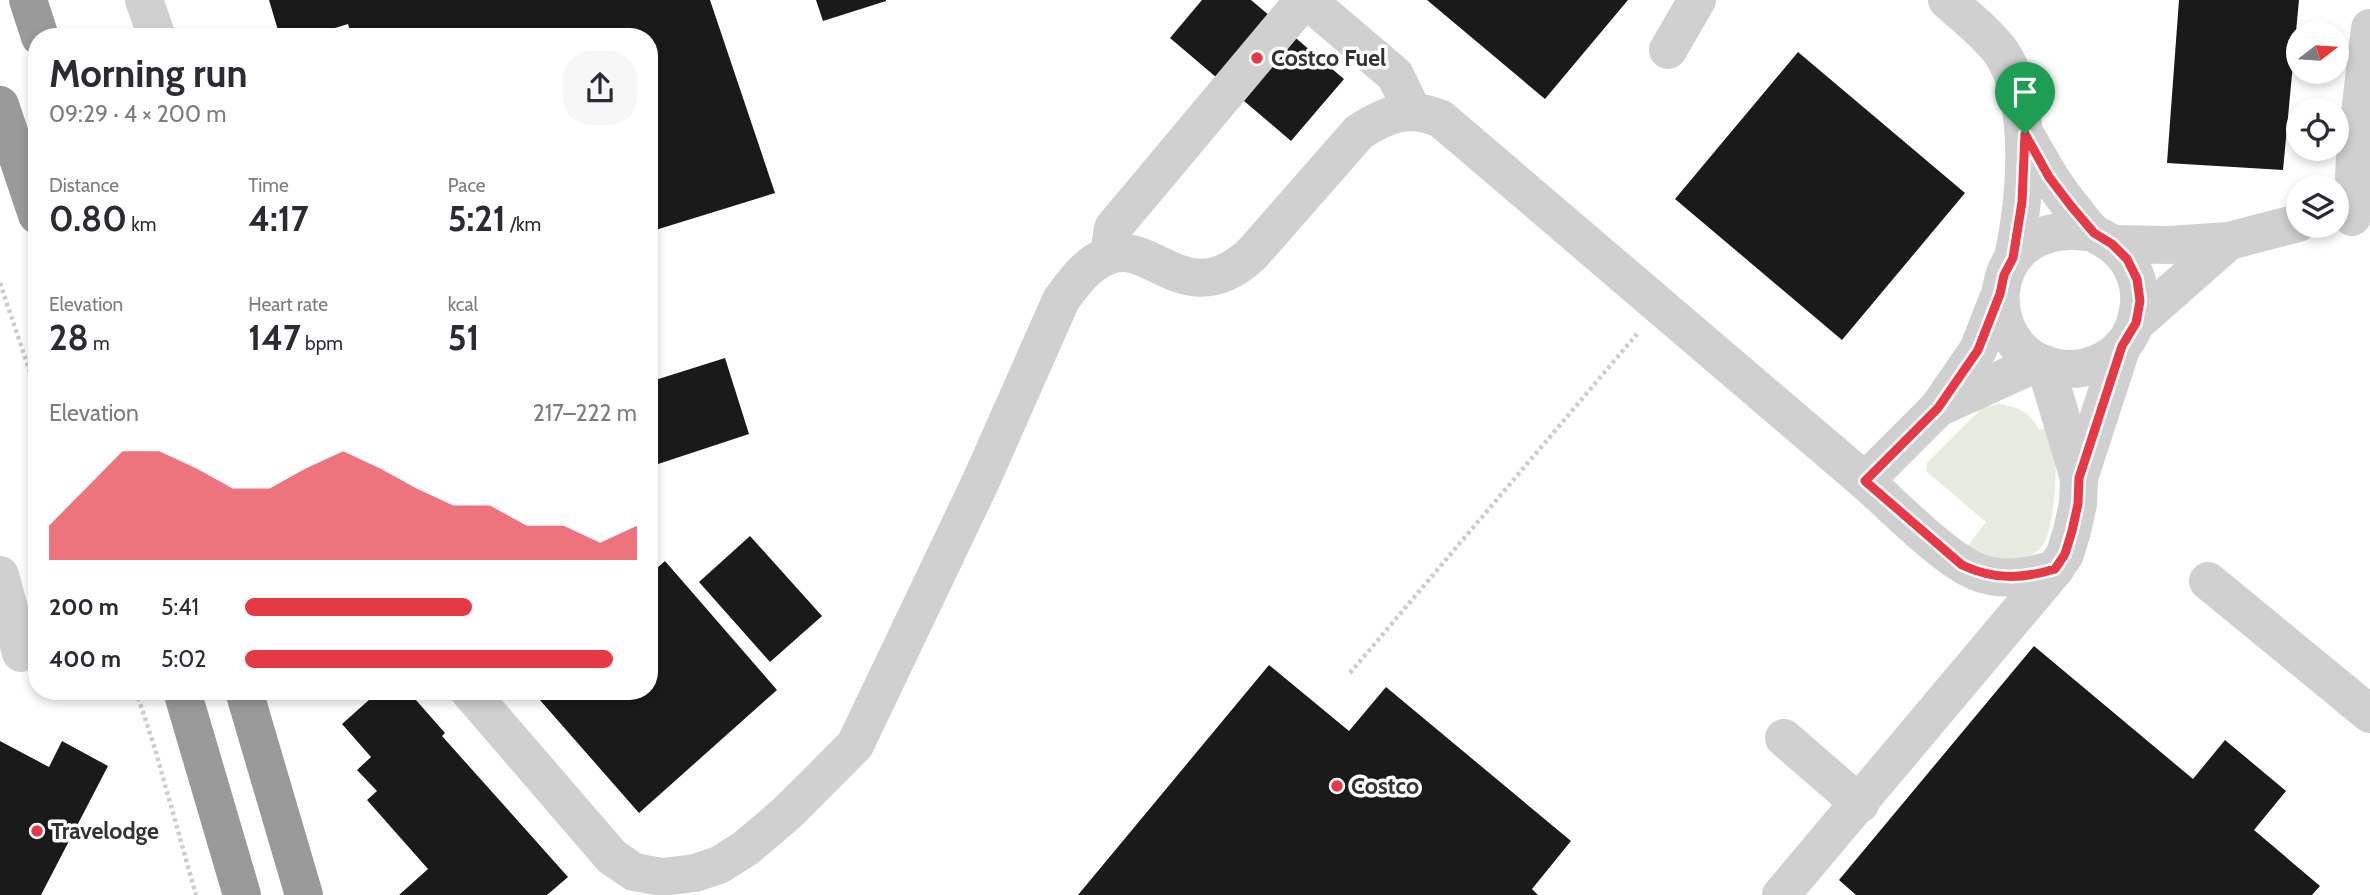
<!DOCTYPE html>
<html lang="en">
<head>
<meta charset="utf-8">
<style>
	:root { --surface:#fff; --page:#f7f7f7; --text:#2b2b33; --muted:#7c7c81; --accent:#e63946 }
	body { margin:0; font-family:Cabin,sans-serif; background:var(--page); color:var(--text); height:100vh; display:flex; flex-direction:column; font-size:26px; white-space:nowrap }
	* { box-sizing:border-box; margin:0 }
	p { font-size:23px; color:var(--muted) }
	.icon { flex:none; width:38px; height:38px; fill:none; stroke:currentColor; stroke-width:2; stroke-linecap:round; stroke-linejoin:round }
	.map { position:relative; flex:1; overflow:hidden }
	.side { position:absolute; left:28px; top:28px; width:630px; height:672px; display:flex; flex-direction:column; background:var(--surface); border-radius:28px; box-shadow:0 4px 10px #0003 }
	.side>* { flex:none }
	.needle { width:46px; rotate:73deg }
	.tools { position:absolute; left:2286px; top:21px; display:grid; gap:14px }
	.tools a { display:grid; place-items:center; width:63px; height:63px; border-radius:50%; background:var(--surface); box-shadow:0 4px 10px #0003; font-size:35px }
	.pin { position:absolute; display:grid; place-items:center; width:60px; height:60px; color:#fff; margin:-72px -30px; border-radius:50% 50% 50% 0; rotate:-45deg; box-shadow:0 0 7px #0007 }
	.pin .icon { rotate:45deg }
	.round { display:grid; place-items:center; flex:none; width:74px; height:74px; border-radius:28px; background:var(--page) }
	.headline { display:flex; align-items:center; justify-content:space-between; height:119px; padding:0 21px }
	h1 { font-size:38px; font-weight:700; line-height:52px }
	.figures { display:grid; grid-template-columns:repeat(3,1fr); gap:10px; height:119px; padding:7px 21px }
	.figures div { display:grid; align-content:center }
	.figures b { font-size:35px; font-weight:700 }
	.figures small { font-size:19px; font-weight:400 }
	.figures p { font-size:19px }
	.chart { height:196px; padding:14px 21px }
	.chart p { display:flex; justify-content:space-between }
	.chart svg { width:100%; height:126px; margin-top:7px; fill:var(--accent); opacity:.7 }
	ul { padding:0 21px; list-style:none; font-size:23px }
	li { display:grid; grid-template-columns:112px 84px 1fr; align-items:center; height:52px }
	li i { height:18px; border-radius:9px; background:var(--accent) }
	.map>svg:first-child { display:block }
	.green { fill:#e6ecdf }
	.building { fill:#1a1a1a }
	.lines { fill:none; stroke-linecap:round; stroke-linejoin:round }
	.path { stroke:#cdcdcd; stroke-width:4.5; stroke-dasharray:3.5 3.5; stroke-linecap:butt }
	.minor { stroke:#d0d0d0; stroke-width:38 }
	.highway { stroke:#9a9a9a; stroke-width:38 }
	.route-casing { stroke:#fff; stroke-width:14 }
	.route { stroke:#e63946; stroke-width:9 }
	.poi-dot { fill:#e63946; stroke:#fff; stroke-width:2.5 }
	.labels { text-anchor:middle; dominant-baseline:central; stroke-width:7; stroke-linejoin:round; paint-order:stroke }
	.poi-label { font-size:23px; font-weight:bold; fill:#333; stroke:#fff; text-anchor:start }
</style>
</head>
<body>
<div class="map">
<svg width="2370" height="895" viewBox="0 0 2370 895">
	<rect width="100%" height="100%" fill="#fff"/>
	<path class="green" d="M 1999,404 C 2019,407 2030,412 2039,430 L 2048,428 C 2051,437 2054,446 2055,455 C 2057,474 2054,538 2039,550 C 2019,566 1986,559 1964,551 L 1986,522 L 1926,471 L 1927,463 L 1983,407 Z"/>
	<g class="building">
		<path d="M 269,0 L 710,0 L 775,193 L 649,232 L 649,37 L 352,37 L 348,24 L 306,37 L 280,37 Z"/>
		<path d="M 816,0 L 886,0 L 886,1 L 823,21 Z"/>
		<path d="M 1202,0 L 1251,0 L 1344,79 L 1291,141 L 1170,38 Z"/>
		<path d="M 1427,0 L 1628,0 L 1545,99 Z"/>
		<path d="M 2179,0 L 2299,0 L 2283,170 L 2167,163 Z"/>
		<path d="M 1798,52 L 1965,193 L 1842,340 L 1675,199 Z"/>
		<path d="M 725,358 L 749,434 L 649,467 L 649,382 Z"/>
		<path d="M 750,536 L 822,616 L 770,662 L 699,582 Z"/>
		<path d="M 665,561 L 777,690 L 639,813 L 532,691 L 649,691 L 649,575 Z"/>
		<path d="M 2034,646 L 2193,779 L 2225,740 L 2286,791 L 2254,830 L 2320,886 L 2312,895 L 1856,895 L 1839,880 Z"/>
		<path d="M 1269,665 L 1349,731 L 1386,687 L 1571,841 L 1532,889 L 1538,895 L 1078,895 Z"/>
		<path d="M 379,691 L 408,691 L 445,733 L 442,736 L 568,877 L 547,895 L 399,895 L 428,869 L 367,800 L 377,791 L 357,770 L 371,757 L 342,724 Z"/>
		<path d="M 0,741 L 49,767 L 62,741 L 108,766 L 41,895 L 0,895 Z"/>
	</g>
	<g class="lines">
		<g class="path">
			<path d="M 0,283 L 37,393"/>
			<path d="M 1350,673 L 1637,334"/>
			<path d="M 136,691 L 155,749 L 196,895"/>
		</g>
		<g class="minor">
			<path d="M 144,0 L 157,37"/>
			<path d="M 1307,0 L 1395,75 L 1413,112"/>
			<path d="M 1947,0 C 1966,17 1986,32 2001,52 C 2035,102 2025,202 2013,258"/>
			<path d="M 1668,50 L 1697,0"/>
			<path d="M 2025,134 C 2040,160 2054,187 2074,210 C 2080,218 2087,228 2095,234 C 2101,238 2108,240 2113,245 C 2133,261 2143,286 2138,311 C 2136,323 2132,335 2123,345 C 2110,361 2087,370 2067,369 C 1976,366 1973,212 2094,233"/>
			<path d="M 2352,217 L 2355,157 L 2370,28"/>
			<path d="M 2112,244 L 2169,245 L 2229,241 L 2298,223"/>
			<path d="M 1109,254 L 1113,228 L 1304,0"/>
			<path d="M 2136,323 L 2229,241"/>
			<path d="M 2045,364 L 2079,478"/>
			<path d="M 1938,408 L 2039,362"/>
			<path d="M 1865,481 C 1893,505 1947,562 1980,573 C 2005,582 2031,576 2055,569"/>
			<path d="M 0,575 L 21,653"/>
			<path d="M 2208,581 L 2370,714"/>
			<path d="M 469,691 L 612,857 L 634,872 L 662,877 L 695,873 L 719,865 L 746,848 L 787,813 L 855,745 L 981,481 L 1061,300 C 1074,282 1087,264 1107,256 C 1152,237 1186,315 1252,254 L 1359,132 C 1387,114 1409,105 1441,119 L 1865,481 L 1938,408 L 1978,350 L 2000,294"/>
			<path d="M 1784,738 L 1860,804"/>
			<path d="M 1781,895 L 2055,569 L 2065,554 L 2072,531 L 2078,504 L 2079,478 L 2122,346"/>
		</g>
		<g class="highway">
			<path d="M 28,0 L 40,37"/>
			<path d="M 0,105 L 37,215"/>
			<path d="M 182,691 L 242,895"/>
			<path d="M 244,691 L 304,895"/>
		</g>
	</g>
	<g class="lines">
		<defs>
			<path id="route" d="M 2025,134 L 2049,177 L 2071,206 L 2094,233 L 2112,244 L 2127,259 L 2137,279 L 2140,301 L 2136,323 L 2122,346 L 2079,478 L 2078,504 L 2072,531 L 2065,554 L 2055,569 C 2022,579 1994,580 1962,565 L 1865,481 L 1938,408 L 1978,350 L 2000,294 L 2004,275 L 2013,258 L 2022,202 Z"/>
		</defs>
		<use href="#route" class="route-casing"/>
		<use href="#route" class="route"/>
	</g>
	<g class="poi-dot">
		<circle cx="1257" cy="58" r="7"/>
		<circle cx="1337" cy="786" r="7"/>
		<circle cx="37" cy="831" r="7"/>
	</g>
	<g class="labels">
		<g class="poi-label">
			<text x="1271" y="58">Costco Fuel</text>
			<text x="1351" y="786">Costco</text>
			<text x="51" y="831">Travelodge</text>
		</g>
	</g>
</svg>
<div class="tools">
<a><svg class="needle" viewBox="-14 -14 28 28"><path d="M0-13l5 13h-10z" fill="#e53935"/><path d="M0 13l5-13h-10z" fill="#7c7c81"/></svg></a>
<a><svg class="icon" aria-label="locate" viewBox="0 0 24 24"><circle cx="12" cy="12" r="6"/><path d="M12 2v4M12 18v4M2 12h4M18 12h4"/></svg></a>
<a><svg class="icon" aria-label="layers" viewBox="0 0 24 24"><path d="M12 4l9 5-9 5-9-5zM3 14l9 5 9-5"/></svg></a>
</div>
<div class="pin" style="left:2025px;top:134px;background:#1e9e55"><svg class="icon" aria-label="arrive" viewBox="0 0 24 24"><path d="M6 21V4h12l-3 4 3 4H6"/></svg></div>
<section class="side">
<div class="headline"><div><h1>Morning run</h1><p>09:29 · 4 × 200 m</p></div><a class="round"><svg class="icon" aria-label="share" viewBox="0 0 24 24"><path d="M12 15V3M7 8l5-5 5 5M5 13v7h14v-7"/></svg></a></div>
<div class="figures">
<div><p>Distance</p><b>0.80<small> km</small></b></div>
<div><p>Time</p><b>4:17</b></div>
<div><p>Pace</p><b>5:21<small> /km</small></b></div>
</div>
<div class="figures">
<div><p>Elevation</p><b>28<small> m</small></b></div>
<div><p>Heart rate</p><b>147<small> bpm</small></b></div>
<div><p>kcal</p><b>51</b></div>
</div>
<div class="chart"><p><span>Elevation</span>217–222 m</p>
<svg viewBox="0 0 160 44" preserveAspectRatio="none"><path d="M0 44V32L10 19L20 6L30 6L40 12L50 19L60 19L70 12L80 6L90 12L100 19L110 25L120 25L130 32L140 32L150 38L160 32V44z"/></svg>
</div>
<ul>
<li><b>200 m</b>5:41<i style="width:58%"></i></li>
<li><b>400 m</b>5:02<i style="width:94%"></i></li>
</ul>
</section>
</div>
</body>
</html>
